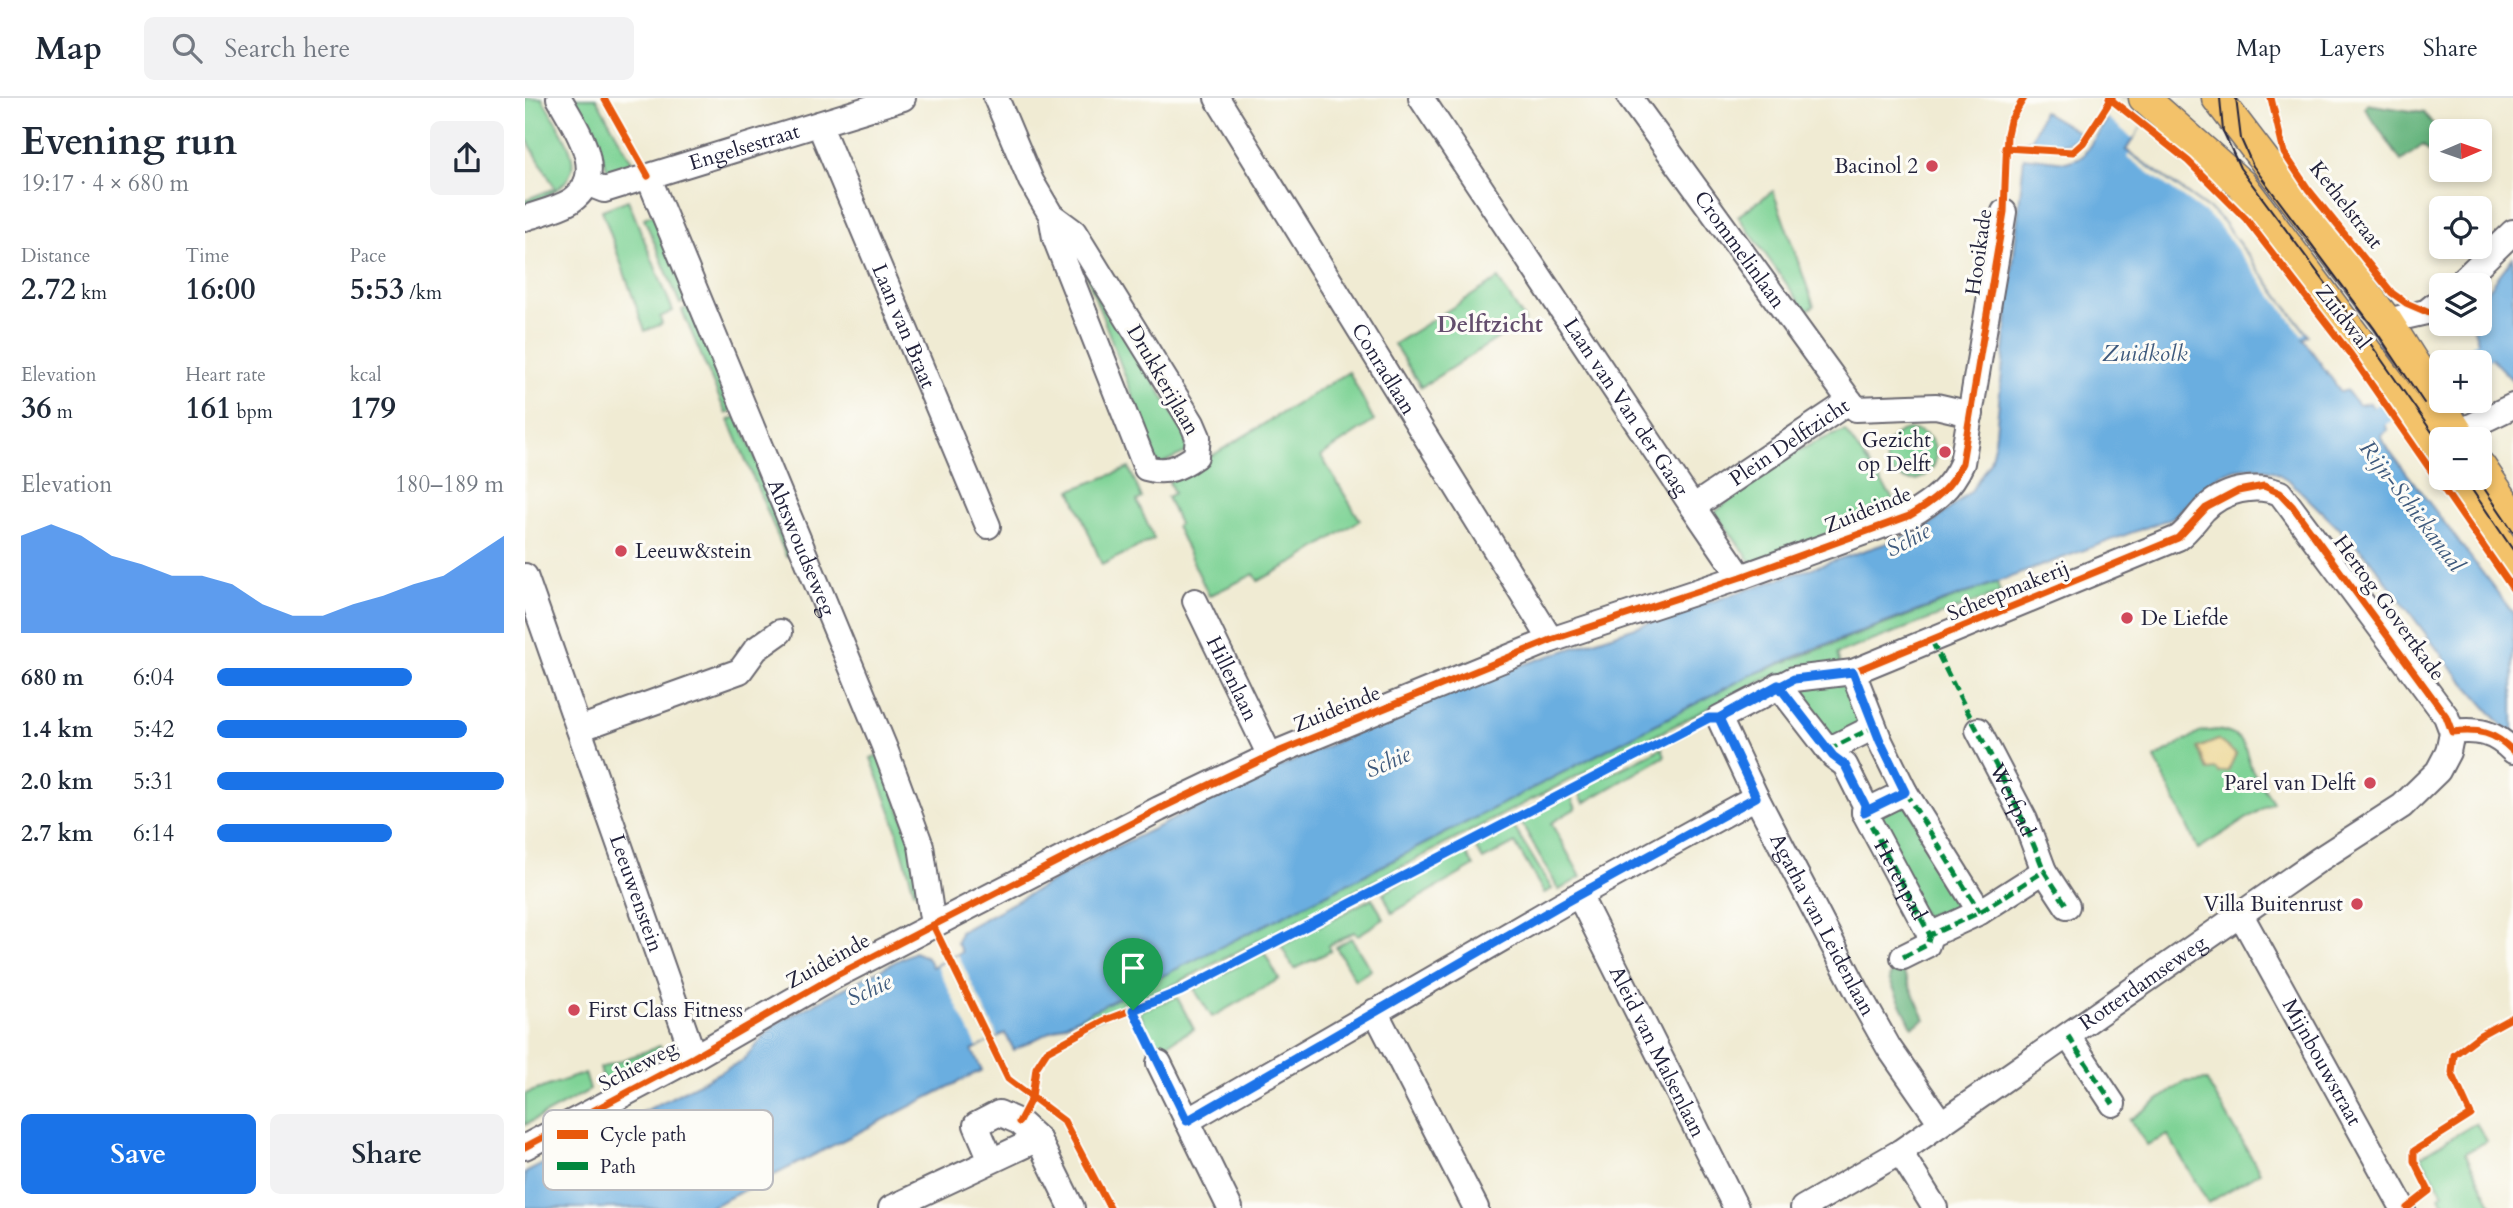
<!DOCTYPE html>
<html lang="en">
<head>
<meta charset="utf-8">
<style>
	:root { --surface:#fff; --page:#f2f2f3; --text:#1f2937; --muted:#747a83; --line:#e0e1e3; --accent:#1a73e8 }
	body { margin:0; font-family:Cardo,serif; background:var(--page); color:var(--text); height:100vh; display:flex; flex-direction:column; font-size:26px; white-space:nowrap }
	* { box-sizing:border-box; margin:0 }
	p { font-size:23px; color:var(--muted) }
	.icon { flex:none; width:38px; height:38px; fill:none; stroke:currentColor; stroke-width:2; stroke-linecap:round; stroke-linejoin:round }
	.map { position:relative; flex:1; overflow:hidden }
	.details { display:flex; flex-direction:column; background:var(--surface); width:525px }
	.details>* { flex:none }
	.needle { width:46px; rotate:88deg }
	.controls { position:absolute; left:1904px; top:21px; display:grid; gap:14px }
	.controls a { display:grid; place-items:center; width:63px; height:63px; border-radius:10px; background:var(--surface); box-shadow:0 4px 10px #0003; font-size:35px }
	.pin { position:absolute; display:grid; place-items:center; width:60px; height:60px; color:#fff; margin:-72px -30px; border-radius:50% 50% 50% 0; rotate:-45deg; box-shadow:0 0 7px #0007 }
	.pin .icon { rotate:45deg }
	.round { display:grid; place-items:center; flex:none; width:74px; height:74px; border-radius:10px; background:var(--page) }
	.head { display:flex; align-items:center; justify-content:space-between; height:119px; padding:0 21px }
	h1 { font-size:38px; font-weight:700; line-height:52px }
	.figures { display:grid; grid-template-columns:repeat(3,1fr); gap:10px; height:119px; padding:7px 21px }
	.figures div { display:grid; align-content:center }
	.figures b { font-size:30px; font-weight:700 }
	.figures small { font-size:19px; font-weight:400 }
	.figures p { font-size:19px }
	.chart { height:196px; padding:14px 21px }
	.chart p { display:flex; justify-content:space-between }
	.chart svg { width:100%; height:126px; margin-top:7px; fill:var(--accent); opacity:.7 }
	.action { display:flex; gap:14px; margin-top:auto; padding:14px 21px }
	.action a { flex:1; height:80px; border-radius:10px; background:var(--accent); color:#fff; font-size:28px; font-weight:700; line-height:80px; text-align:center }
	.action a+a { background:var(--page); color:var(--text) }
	ul { padding:0 21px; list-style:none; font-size:23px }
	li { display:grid; grid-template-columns:112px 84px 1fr; align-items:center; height:52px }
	li i { height:18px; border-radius:9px; background:var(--accent) }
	header { display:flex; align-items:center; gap:42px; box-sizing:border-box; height:98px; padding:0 35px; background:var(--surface); border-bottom:2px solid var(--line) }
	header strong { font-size:33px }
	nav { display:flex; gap:38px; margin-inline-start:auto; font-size:24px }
	.search { width:490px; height:63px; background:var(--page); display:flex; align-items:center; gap:18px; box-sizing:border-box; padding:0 24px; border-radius:10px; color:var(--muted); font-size:26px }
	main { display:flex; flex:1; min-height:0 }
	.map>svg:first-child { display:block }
	.green { fill:#7fd396; stroke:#507a68; stroke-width:2 }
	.forest { fill:#67b57f; stroke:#446c5d; stroke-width:2 }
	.sand { fill:#eeda9e; stroke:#887e6c; stroke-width:2 }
	.water { fill:#6aaee0; stroke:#46688e; stroke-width:2 }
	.pier { fill:#f0ebd3 }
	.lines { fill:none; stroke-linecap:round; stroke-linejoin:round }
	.canal { stroke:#6aaee0; stroke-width:21 }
	.minor-casing { stroke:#6a6870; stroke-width:28 }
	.major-casing { stroke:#6a6870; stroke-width:33 }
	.minor { stroke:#fff; stroke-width:24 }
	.major { stroke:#f3c26a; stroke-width:30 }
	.tram { stroke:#22223b; stroke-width:2 }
	.quiet { stroke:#00873e; stroke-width:5; stroke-dasharray:10 5; stroke-linecap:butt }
	.cycleway-casing { stroke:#fdfcf7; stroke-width:11 }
	.cycleway { stroke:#e8590c; stroke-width:7 }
	.route-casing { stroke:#fff; stroke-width:14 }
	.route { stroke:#1a73e8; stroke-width:9 }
	.poi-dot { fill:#d1495b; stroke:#fdfcf7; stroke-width:2.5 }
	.labels { text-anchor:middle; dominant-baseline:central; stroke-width:6; stroke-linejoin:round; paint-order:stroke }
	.street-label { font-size:21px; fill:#22223b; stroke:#fdfcf7 }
	.poi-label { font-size:21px; fill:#22223b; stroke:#fdfcf7; text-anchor:end }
	.neighbourhood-label { font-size:23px; font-weight:bold; fill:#644e6e; stroke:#fdfcf7 }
	.water-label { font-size:23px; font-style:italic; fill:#3f5a7d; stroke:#fdfcf7 }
	.key { fill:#fdfcf7; stroke:#bbbbbf; stroke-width:2 }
	.key-label { font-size:19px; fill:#22223b }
</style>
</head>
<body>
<header>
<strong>Map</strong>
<div class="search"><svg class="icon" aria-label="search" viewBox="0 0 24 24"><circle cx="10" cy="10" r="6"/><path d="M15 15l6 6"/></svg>Search here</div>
<nav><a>Map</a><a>Layers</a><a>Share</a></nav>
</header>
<main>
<section class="details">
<div class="head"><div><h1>Evening run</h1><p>19:17 · 4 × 680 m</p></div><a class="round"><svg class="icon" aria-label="share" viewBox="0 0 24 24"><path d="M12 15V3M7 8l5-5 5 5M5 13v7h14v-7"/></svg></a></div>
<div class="figures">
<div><p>Distance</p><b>2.72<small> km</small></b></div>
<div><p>Time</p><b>16:00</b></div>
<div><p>Pace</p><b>5:53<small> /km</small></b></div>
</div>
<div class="figures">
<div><p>Elevation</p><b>36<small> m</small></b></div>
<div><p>Heart rate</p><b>161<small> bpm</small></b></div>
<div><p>kcal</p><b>179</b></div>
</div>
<div class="chart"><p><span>Elevation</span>180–189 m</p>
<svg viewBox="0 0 160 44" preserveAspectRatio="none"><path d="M0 44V10L10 6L20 10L30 17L40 20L50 24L60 24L70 27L80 34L90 38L100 38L110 34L120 31L130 27L140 24L150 17L160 10V44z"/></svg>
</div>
<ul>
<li><b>680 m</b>6:04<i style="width:68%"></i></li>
<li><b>1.4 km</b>5:42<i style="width:87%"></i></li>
<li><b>2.0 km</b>5:31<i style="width:100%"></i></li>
<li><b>2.7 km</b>6:14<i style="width:61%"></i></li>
</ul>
<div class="action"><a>Save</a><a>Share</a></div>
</section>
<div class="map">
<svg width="1988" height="1110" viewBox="0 0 1988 1110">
	<rect width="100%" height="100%" fill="#fdfcf7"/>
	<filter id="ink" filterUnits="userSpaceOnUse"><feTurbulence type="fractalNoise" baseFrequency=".0143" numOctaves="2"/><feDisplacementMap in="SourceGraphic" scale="14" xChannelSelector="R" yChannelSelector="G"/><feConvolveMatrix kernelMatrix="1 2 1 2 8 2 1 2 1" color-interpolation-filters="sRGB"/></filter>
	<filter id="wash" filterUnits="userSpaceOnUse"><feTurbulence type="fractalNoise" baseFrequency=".00686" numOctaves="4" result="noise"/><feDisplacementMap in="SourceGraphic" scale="28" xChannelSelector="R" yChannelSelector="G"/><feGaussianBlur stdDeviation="1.57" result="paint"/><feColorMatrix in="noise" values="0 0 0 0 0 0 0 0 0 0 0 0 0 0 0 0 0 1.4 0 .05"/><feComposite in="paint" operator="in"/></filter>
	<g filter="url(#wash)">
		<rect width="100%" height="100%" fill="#f0ebd3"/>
		<g class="green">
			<path d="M 0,0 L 17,0 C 48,55 73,78 0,108 L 0,102 L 30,90 L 0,38 Z"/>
			<path d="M 48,0 L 71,0 L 107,64 L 83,73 L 72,44 Z"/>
			<path d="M 1248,93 L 1289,208 L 1281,213 L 1213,118 Z"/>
			<path d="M 103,102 L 148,213 L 135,219 L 137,226 L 120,233 L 77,112 Z"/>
			<path d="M 128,116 L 164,202 L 155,206 L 119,120 Z"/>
			<path d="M 548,141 L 668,351 L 635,366 L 622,352 L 627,349 Z"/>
			<path d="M 973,181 L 1000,223 L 896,289 L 869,246 Z"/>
			<path d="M 166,208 L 210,312 L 201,316 L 157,212 Z"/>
			<path d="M 824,274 L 849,323 L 796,358 L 835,422 L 770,464 L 733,483 L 729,476 L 684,498 L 651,428 L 654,426 L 642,399 L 649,395 L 644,384 Z"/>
			<path d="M 213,318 L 270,454 L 261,458 L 204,322 Z"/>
			<circle cx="1386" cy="357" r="25"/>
			<path d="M 1320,333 L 1375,411 L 1227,465 L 1190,414 C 1231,381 1269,348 1320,333 Z"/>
			<path d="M 604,370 L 617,400 L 612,403 L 629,441 L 577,467 L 546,392 Z"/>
			<path d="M 1472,484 L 1475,495 L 1312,556 L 1315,567 L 1251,577 L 1226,588 L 650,886 L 557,928 L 553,919 L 826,784 L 1224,578 Z"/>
			<path d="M 1327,579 L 1345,625 L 1302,646 L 1261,590 Z"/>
			<path d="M 1692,632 C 1729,639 1716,653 1729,675 C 1734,685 1742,694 1748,704 L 1673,751 L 1630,660 L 1676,634 Z"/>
			<path d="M 1137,650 L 1140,658 L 1059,705 L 1053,692 Z"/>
			<path d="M 355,656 L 388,747 L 394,792 L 389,793 L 367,716 L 346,660 Z"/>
			<path d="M 1045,697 L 1051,710 L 1026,725 L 1056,779 L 1034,792 L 996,724 Z"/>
			<path d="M 1378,700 L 1440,814 L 1405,830 L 1346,717 Z"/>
			<path d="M 989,729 L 1027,791 L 1019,795 L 990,745 L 958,762 L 950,749 Z"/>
			<path d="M 939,752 L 949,768 L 867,815 L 858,795 Z"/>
			<path d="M 847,800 L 859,821 L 833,837 L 829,834 L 803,848 L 806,853 L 769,871 L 756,848 Z"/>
			<path d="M 826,840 L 846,872 L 830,882 L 811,849 Z"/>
			<path d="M 739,854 L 754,881 L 687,919 L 669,891 Z"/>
			<path d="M 652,899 L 669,931 L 631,952 L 614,913 Z"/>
			<path d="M 135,948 L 137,953 L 79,984 L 75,970 Z"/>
			<path d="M 60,975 L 65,992 L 0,1027 L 0,996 Z"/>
			<path d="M 1681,982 L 1735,1074 L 1683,1105 L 1643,1037 L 1622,1047 L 1605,1022 L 1659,984 Z"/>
			<path d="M 1951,1025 L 1962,1043 L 1940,1055 L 1968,1110 L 1920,1110 L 1914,1098 L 1918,1095 L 1896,1058 Z"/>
		</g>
		<g class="forest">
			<path d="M 1842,6 L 1899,15 L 1916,36 L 1916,46 L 1904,54 L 1898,47 L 1876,63 L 1840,10 Z"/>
			<path d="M 1375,867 L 1400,921 L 1387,929 L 1364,881 L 1368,870 Z"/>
		</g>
		<path class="sand" d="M 1693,642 L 1711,656 L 1703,673 L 1694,675 L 1691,671 L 1683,672 L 1673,650 Z"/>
		<g class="water">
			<path d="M 1597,0 L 1634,0 L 1601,52 L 1694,119 L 1783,237 L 1778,241 L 1816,294 L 1821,292 L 1833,307 L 1845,305 L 1863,332 L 1856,337 L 1858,344 L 1988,515 L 1988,640 L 1925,568 L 1843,459 L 1765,383 L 1748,373 L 1729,369 L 1711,371 L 1694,377 L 1647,420 L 1289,551 L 1224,578 L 826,784 L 489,952 L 480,935 L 447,952 L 457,972 L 184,1110 L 0,1110 L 0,1075 L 217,963 L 250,926 L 389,854 L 402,859 L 407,869 L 437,854 L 432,845 L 435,834 L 579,755 L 743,675 L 903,602 L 982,572 L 1386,437 L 1409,424 L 1446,393 L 1465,363 L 1470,343 L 1499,59 L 1541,64 L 1557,59 Z"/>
			<path d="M 1518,13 L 1555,35 C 1543,53 1520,45 1500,43 L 1507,41 Z"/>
			<path d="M 1988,159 L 1988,283 L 1955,249 L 1947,226 L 1955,226 L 1955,203 Z"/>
		</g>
		<g class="pier">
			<path d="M 1593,0 L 1635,0 L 1608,41 L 1582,19 Z"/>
			<path d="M 1604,56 L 1693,119 L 1780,235 L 1777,237 L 1690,123 L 1602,59 Z"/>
			<path d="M 433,857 L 473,939 L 452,949 L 412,868 Z"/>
		</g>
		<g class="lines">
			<g class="canal">
				<path d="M 1940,264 L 1988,234"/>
				<path d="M 1832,332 L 1916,279"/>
			</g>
		</g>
	</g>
	<g filter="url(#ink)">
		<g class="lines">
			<defs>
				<g id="minor">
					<path d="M 471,0 L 506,83 L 526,117 L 530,140 L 621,370 C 641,376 654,370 671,358 L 673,339 L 667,325 L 549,134 L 526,117"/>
					<path id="s1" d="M 692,0 L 1026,542"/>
					<path id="s2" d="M 896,0 L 1168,409"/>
					<path id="s3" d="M 1105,0 L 1325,303"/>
					<path id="s4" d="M 294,26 L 463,428"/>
					<path id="s5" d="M 123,78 L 359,648 L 396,748 L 408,827"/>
					<path id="s6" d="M 61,85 L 79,92 L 378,0"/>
					<path d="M 0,120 C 15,115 33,111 46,103 C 85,76 50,29 34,0"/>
					<path d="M 1933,187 L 1988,134"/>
					<path d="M 1862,223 L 1901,214 L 1916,202"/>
					<path d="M 1932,335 L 1988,308"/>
					<path id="s7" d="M 0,478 L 169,959"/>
					<path id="s8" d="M 1216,479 L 1168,409 L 1325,303 L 1331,311 L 1411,308 L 1446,316"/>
					<path id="s9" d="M 670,503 L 745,658"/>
					<path d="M 1253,587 L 1308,658 L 1320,667 L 1340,707 L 1339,714 L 1380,694 L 1355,643 L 1328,574"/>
					<path d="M 54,631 L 215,573 L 231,551 L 255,534"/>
					<path d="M 1453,632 L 1500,722 L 1519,773"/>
					<path d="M 1927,634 C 1954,631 1969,634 1988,653"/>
					<path d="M 1303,652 L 1349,629"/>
					<path d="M 1380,694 L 1455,814"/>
					<path d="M 1339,714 L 1405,837 L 1455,814 L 1519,773 L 1542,808"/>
					<path id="s10" d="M 1054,797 L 1211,1110"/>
					<path id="s11" d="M 1716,817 L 1878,1110"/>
					<path d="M 1378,859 L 1402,847 L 1405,837"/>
					<path d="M 850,913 L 951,1110"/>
					<path d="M 1543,938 L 1588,1006"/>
					<path d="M 634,965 L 705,1110"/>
					<path d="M 662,1023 L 1037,806 L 1231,699"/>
					<path d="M 0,1049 L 169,959 L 310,878 L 634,711 L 753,654 L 1026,542 L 1216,479 L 1384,418 C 1408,404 1426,390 1437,365 L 1479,114"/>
					<path d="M 1375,1054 L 1410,1110"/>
					<path d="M 466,1062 L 451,1027 L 474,1015 L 494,1024 L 513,1041"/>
					<path d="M 366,1110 L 513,1041 L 547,1110"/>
					<path id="s12" d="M 1278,1110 L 1375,1054 L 1795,761 L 1877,708 L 1913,673 L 1923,654 L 1927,634 L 1921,618 L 1755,395 C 1730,385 1698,392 1679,412 C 1670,422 1663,433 1653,440 L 1328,574 L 1269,581 L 1194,620 L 1231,699 L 1333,895 L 1364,950 L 1416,1025"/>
				</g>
				<g id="major">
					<path d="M 1619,0 L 1716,86 L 1865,285 L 1916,361"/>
					<path d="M 1692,0 L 1862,223 L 1937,341"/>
					<path d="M 1955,368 L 1988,417"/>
					<path d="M 1929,380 L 1988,464"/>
				</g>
			</defs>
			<use href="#minor" class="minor-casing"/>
			<use href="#major" class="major-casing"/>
			<use href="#minor" class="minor"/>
			<use href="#major" class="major"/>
			<g class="tram">
				<path d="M 1695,0 L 1698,33 L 1715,70 L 1840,238 L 1916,347"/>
				<path d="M 1711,0 L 1716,41 L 1728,68 L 1849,230 L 1899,305"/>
				<path d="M 1939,380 L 1988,452"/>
				<path d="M 1952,380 L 1988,433"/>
			</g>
			<g class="quiet">
				<path id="s13" d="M 1407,543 C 1443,620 1489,692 1519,773"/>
				<path d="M 1253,587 L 1308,658 L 1320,667 L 1340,707 L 1339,714 L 1380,694 L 1355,643 L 1328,574"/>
				<path d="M 1303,652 L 1349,629"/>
				<path d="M 1380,694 L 1455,814"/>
				<path id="s14" d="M 1339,714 L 1405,837 L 1455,814 L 1519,773 L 1542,808"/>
				<path d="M 1378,859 L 1402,847 L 1405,837"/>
				<path d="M 1543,938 L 1588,1006"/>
			</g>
			<defs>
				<g id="cycleway">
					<path d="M 79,0 L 123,78"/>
					<path d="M 1584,0 L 1663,63 L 1721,121 L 1826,257 L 1988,491"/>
					<path d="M 1746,0 L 1759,55 L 1783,91 L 1867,195 L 1881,205 L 1916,220"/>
					<path d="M 1480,50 L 1548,54 L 1558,45 L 1587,0"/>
					<path d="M 408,827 L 483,981 L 539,1023 L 585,1110"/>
					<path d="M 494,1024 L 507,999 L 511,970 L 522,953 L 580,922 L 656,893 L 1184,620 L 1194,620 L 1253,587 L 1280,579 L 1328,574 L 1653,440 L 1681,410 L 1713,393 L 1739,388 L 1755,395 L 1768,409 L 1921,618 L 1927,634 C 1954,631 1969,634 1988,653"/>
					<path d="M 0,1049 L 169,959 L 310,878 L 634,711 L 753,654 L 1026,542 L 1216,479 L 1384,418 C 1408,404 1426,390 1437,365 L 1479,114 L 1482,36 L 1485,23 L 1499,0"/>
					<path d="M 1882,1110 L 1904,1093 L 1889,1063 L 1889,1053 L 1946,1017 L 1927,975 L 1929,957 L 1955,937 L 1988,919"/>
				</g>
			</defs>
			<use href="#cycleway" class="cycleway-casing"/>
			<use href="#cycleway" class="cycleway"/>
		</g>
	</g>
	<g class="lines" filter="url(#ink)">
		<defs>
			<path id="route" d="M 608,912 L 662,1023 L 1037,806 L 1231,699 L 1194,620 L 1253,587 L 1308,658 L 1320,667 L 1340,707 L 1339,714 L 1380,694 L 1355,643 L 1328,574 L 1269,581 L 1194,620 L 1184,620 L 656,893 L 608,912"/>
		</defs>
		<use href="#route" class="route-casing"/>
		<use href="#route" class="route"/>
	</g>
	<g class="poi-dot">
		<circle cx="1407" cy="68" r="7"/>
		<circle cx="1420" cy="354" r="7"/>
		<circle cx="96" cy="453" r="7"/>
		<circle cx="1602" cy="520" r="7"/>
		<circle cx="1845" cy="685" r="7"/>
		<circle cx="1832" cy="806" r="7"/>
		<circle cx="49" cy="912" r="7"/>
	</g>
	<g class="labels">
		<g class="street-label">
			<text stroke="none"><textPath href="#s6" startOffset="166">Engelsestraat</textPath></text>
			<text transform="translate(1821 107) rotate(52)">Kethelstraat</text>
			<text stroke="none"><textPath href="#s3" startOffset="187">Crommelinlaan</textPath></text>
			<text transform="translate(1454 154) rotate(-82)">Hooikade</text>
			<text transform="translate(1818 219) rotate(52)">Zuidwal</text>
			<text stroke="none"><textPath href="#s4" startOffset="219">Laan van Braat</textPath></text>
			<text stroke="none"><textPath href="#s1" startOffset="318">Conradlaan</textPath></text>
			<text transform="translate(638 282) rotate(60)">Drukkerijlaan</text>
			<text stroke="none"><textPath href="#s2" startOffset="371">Laan van Van der Gaag</textPath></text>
			<text stroke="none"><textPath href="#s8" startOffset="201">Plein Delftzicht</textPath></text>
			<text transform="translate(1343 412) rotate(-22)">Zuideinde</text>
			<text stroke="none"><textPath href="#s5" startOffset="402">Abtswoudseweg</textPath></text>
			<text transform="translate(1483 493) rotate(-22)">Scheepmakerij</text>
			<text transform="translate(1864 510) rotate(54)">Hertog Govertkade</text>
			<text stroke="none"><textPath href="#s9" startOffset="86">Hillenlaan</textPath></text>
			<text transform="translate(812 611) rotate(-22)">Zuideinde</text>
			<text stroke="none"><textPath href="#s13" startOffset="178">Werfpad</textPath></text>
			<text stroke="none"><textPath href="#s14" startOffset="77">Herenpad</textPath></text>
			<text stroke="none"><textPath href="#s7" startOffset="336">Leeuwenstein</textPath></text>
			<text stroke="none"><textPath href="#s12" startOffset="1956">Agatha van Leidenlaan</textPath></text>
			<text transform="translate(303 863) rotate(-29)">Zuideinde</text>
			<text stroke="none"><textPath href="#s12" startOffset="408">Rotterdamseweg</textPath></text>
			<text stroke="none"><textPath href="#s10" startOffset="175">Aleid van Malsenlaan</textPath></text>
			<text stroke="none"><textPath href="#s11" startOffset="168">Mijnbouwstraat</textPath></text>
			<text transform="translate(113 968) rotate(-28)">Schieweg</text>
		</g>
		<g class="poi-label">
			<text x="1393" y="68">Bacinol 2</text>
			<text x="1406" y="342">Gezicht<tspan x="1406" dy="24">op Delft</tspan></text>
			<text x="110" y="453" text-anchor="start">Leeuw&amp;stein</text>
			<text x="1616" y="520" text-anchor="start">De Liefde</text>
			<text x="1831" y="685">Parel van Delft</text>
			<text x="1818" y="806">Villa Buitenrust</text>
			<text x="63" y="912" text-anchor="start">First Class Fitness</text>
		</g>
		<g class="neighbourhood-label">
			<text x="965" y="226">Delftzicht</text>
		</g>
		<g class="water-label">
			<text x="1620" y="255">Zuidkolk</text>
			<text transform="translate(1887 408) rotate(53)">Rijn-Schiekanaal</text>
			<text transform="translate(1383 442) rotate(-28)">Schie</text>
			<text transform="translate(863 664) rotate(-24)">Schie</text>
			<text transform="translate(344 892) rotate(-25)">Schie</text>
		</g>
	</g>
	<rect x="18" y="1012" width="230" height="80" rx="10" class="key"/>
	<rect x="32" y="1032" width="31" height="9" fill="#e8590c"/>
	<rect x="32" y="1064" width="31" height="8" fill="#00873e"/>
	<g class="key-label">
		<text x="75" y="1043">Cycle path</text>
		<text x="75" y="1075">Path</text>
	</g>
</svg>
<div class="controls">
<a><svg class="needle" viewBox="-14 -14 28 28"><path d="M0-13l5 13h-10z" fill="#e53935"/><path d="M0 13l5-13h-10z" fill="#747a83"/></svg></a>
<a><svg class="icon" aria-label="locate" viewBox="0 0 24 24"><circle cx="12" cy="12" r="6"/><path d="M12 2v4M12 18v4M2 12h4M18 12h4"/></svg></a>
<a><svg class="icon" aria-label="layers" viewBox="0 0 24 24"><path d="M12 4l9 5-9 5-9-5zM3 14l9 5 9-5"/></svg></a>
<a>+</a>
<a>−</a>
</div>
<div class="pin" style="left:608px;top:912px;background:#1e9e55"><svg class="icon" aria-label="arrive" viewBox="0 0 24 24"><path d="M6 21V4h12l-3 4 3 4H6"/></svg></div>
</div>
</main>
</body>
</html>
